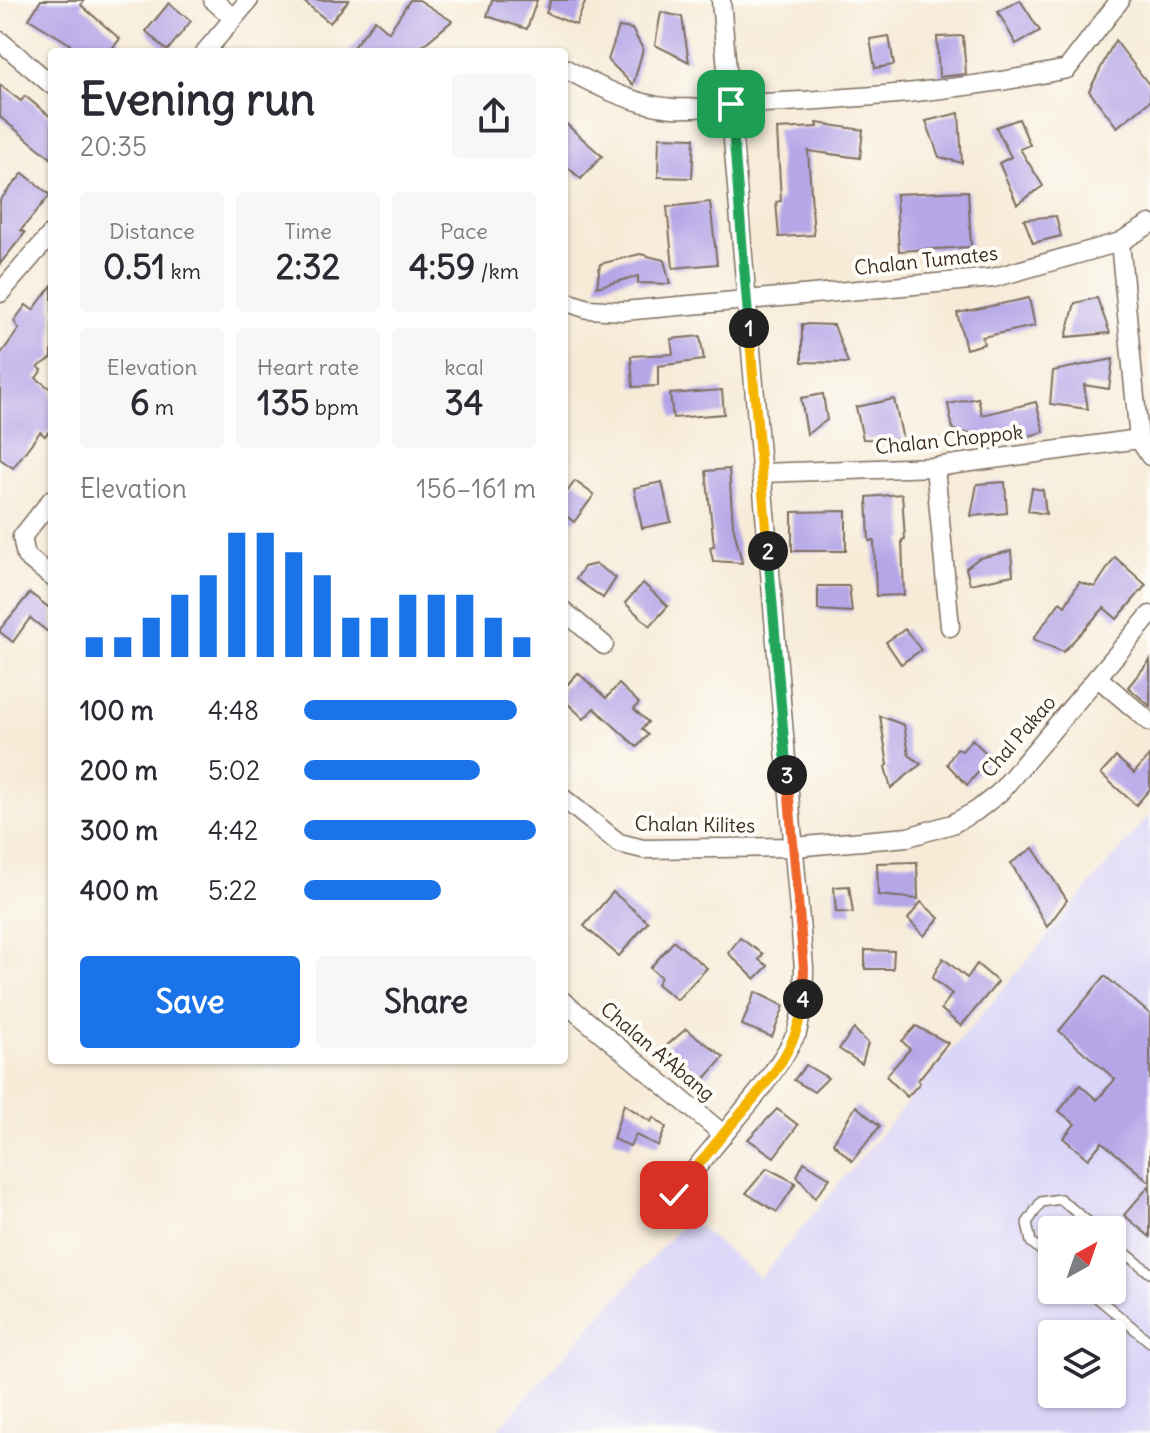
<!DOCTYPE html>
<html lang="en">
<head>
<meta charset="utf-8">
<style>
	:root { --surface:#fff; --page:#f7f7f7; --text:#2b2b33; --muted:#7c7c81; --accent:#1a73e8 }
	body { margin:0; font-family:Delius,sans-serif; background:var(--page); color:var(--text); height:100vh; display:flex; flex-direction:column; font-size:30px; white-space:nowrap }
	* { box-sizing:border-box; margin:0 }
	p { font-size:26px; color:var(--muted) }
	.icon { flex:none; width:44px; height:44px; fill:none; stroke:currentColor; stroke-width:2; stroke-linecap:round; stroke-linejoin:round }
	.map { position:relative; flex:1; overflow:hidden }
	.drawer { position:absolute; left:48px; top:48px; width:520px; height:1016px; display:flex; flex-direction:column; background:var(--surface); border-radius:8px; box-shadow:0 2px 6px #0004 }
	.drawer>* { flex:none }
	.needle { width:52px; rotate:40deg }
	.tools { position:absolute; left:1038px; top:1216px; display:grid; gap:16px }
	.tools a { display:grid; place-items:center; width:88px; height:88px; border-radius:8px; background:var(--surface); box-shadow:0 2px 6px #0004; font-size:40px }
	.pin { position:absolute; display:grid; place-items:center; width:68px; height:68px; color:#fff; margin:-34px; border-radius:16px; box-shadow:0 4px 12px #0006 }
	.km { position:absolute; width:40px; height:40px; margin:-20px; border-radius:50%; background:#222; color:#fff; font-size:22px; line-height:40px; text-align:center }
	.round { display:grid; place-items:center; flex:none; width:84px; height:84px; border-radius:8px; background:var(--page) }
	.headline { display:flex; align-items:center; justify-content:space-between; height:136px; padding:0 32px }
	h1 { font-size:44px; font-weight:700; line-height:60px }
	.figures { display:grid; grid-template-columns:repeat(3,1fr); gap:12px; height:136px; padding:8px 32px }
	.figures div { display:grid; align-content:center; border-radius:8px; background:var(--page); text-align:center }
	.figures b { font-size:34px; font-weight:700 }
	.figures small { font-size:22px; font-weight:400 }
	.figures p { font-size:22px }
	.chart { height:224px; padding:16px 32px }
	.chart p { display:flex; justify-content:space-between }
	.chart svg { width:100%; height:144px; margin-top:8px; stroke:var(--accent); stroke-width:6 }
	.button { display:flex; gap:16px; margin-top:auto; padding:16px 32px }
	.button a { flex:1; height:92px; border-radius:8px; background:var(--accent); color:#fff; font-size:32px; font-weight:700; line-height:92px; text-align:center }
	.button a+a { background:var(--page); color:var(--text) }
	ul { padding:0 32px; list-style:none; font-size:26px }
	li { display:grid; grid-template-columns:128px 96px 1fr; align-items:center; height:60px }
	li i { height:20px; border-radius:10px; background:var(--accent) }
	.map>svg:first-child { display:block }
	.built { fill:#dad6f7; fill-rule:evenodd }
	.building { fill:#b5a6e7 }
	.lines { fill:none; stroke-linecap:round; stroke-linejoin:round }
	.service-casing { stroke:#7d6e5f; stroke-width:12 }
	.minor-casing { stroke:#7d6e5f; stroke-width:21 }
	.service { stroke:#fff; stroke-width:9 }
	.minor { stroke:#fff; stroke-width:18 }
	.split-1-casing { stroke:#fff; stroke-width:16 }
	.split-2-casing { stroke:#fff; stroke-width:16 }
	.split-3-casing { stroke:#fff; stroke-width:16 }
	.split-4-casing { stroke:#fff; stroke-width:16 }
	.split-5-casing { stroke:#fff; stroke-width:16 }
	.split-1 { stroke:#22a559; stroke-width:10 }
	.split-2 { stroke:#f5b400; stroke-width:10 }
	.split-3 { stroke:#22a559; stroke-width:10 }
	.split-4 { stroke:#f0652b; stroke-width:10 }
	.split-5 { stroke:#f5b400; stroke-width:10 }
	.labels { text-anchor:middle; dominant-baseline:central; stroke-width:8; stroke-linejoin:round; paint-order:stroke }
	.street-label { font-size:20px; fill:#3b2a1e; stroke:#fdfcf7 }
</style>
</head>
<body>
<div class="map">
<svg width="1150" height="1433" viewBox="0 0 1150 1433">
	<rect width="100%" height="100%" fill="#fdfcf7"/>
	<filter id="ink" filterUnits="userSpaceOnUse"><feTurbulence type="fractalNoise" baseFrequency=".0125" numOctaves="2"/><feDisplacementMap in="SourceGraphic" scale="16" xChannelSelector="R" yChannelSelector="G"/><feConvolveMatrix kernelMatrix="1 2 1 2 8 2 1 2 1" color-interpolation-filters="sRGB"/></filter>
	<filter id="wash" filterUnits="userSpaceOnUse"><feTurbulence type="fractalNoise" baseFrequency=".006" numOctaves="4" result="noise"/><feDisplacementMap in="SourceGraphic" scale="32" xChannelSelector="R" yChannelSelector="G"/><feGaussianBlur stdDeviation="1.8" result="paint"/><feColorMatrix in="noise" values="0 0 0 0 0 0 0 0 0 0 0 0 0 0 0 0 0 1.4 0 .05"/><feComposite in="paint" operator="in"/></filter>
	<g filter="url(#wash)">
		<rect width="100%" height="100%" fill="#f7ebd8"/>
		<path class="built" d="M 1150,814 L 1150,1433 L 650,1433 L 645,1428 L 640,1433 L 505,1433 L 499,1428 L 688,1218 L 760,1278 ZM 1052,1230 L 1112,1230 L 1112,1290 L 1052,1290 ZM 1052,1334 L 1112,1334 L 1112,1394 L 1052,1394 Z"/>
		<g id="blocks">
			<g class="building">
				<path d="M 41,0 L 84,0 L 81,5 L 120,39 L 109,52 L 63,52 L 70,44 L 29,19 Z"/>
				<path d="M 302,0 L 349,0 L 330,23 Z"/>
				<path d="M 410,0 L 419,0 L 452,21 L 421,47 L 404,52 L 349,52 L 375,20 L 389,32 Z"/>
				<path d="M 492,0 L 537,0 L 527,29 L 487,16 Z"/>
				<path d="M 551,0 L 586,0 L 576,25 L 546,13 Z"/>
				<path d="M 1020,0 L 1040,31 L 1016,44 L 998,12 Z"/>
				<path d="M 169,3 L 191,21 L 167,51 L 146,31 Z"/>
				<path d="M 661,12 L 682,17 L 689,62 L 655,45 Z"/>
				<path d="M 619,27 L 632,29 L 643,49 L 633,85 L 608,60 Z"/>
				<path d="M 889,36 L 894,65 L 875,68 L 870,39 Z"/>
				<path d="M 963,36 L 966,74 L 939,77 L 937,37 Z"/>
				<path d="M 1115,40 L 1150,86 L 1150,101 L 1117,127 L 1089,91 Z"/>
				<path d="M 0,85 L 21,101 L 25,96 L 52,118 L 52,159 L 0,117 Z"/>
				<path d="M 959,113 L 962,163 L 939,157 L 926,121 Z"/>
				<path d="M 1019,119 L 1030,145 L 1020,149 L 1043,186 L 1017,204 L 999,163 L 1011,157 L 996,127 Z"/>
				<path d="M 564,122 L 602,156 L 581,179 L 564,164 Z"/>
				<path d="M 817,123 L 863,130 L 860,158 L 808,151 L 814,235 L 779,237 L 776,202 L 781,201 L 777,129 L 818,127 Z"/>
				<path d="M 659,137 L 694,138 L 692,178 L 658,177 Z"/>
				<path d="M 23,173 L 50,195 L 21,230 L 25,233 L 0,264 L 0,200 Z"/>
				<path d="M 968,191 L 971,247 L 899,251 L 896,194 Z"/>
				<path d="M 710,202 L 717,264 L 673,268 L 667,207 Z"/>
				<path d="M 1056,216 L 1061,236 L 1033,243 L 1024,219 Z"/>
				<path d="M 640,254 L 664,260 L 670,284 L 638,283 L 638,276 L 597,287 L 600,264 Z"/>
				<path d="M 52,285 L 52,358 L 38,367 L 42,370 L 36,378 L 52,390 L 52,427 L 45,436 L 40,432 L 13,468 L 0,459 L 0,355 L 19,329 L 14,321 L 26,305 L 33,310 Z"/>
				<path d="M 1029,298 L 1035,326 L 982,337 L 984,344 L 966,349 L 957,313 Z"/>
				<path d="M 1097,298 L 1110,333 L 1066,337 L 1075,303 Z"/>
				<path d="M 802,324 L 834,325 L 848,363 L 802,362 Z"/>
				<path d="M 700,336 L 704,360 L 658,366 L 658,386 L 633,387 L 631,356 L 673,354 L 671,339 Z"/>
				<path d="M 1113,359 L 1109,389 L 1084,385 L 1088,409 L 1050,404 L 1053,371 Z"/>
				<path d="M 722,390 L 724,414 L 673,418 L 670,394 Z"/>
				<path d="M 823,394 L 827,420 L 807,434 L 801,398 Z"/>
				<path d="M 978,398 L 982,415 L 1036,402 L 1044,432 L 1005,442 L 953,430 L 948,404 Z"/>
				<path d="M 894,399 L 903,440 L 863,439 L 856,407 Z"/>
				<path d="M 729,469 L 733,525 L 742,563 L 713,561 L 710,547 L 714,546 L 706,471 Z"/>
				<path d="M 575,481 L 594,495 L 574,522 L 564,514 L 564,496 Z"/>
				<path d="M 662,482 L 671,522 L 642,528 L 634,488 Z"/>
				<path d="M 1005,482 L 1007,513 L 971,516 L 977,484 Z"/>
				<path d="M 1032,488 L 1043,490 L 1046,514 L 1028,511 Z"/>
				<path d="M 902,494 L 905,539 L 902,540 L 904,595 L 876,596 L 874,540 L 869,541 L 867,497 Z"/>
				<path d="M 846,511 L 846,551 L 792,551 L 792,512 Z"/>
				<path d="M 1011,551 L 1013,575 L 970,584 L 966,568 L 979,558 Z"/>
				<path d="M 1115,557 L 1146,585 L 1117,619 L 1104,608 L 1063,652 L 1033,639 L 1060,602 L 1065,606 L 1079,582 L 1095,587 Z"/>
				<path d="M 596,564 L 616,578 L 603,598 L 576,579 L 584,567 Z"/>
				<path d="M 643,583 L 668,606 L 650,626 L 625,603 Z"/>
				<path d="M 818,586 L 849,586 L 852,612 L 818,610 Z"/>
				<path d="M 30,593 L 52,610 L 52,635 L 30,618 L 13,642 L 0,632 L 0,629 Z"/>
				<path d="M 905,629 L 921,650 L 901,664 L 886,642 Z"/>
				<path d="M 1150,660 L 1150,706 L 1128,687 Z"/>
				<path d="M 578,673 L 606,698 L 619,684 L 639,703 L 634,709 L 648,722 L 642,729 L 648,735 L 637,747 L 594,708 L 584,719 L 564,700 L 564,688 Z"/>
				<path d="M 880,716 L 904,725 L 909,755 L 921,764 L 891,788 L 885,767 L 888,765 Z"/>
				<path d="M 972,739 L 991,758 L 967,785 L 947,764 L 957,748 L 962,751 Z"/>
				<path d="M 1150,755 L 1150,789 L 1136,805 L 1101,774 L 1116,757 L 1134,773 Z"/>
				<path d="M 1033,848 L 1067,900 L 1047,927 L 1011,863 Z"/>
				<path d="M 917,862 L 918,899 L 878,895 L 877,863 Z"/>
				<path d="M 849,886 L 853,913 L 836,912 L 834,887 Z"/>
				<path d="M 613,892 L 648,922 L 619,956 L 584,926 Z"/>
				<path d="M 921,902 L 939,918 L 924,936 L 908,919 Z"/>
				<path d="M 740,938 L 763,954 L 759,960 L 768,966 L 755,979 L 728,953 Z"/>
				<path d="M 674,941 L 707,968 L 677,1000 L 657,984 L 661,977 L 650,968 Z"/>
				<path d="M 865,950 L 894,951 L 893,969 L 865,969 Z"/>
				<path d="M 943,958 L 967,978 L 977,964 L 998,982 L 961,1026 L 941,1009 L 952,994 L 932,978 Z"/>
				<path d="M 1105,976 L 1150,1014 L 1150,1182 L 1102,1142 L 1088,1159 L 1063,1138 L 1075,1124 L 1059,1111 L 1080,1085 L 1097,1100 L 1115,1079 L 1059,1031 Z"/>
				<path d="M 755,992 L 784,1006 L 772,1037 L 742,1025 Z"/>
				<path d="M 916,1026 L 948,1043 L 918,1080 L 920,1083 L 907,1097 L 886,1076 L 910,1049 L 902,1041 Z"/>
				<path d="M 686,1029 L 724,1057 L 701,1083 L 666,1046 Z"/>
				<path d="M 854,1029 L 868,1043 L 862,1064 L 839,1049 Z"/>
				<path d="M 806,1065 L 828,1078 L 814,1092 L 794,1080 Z"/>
				<path d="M 624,1104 L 651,1122 L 653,1117 L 666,1127 L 658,1146 L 636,1135 L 630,1146 L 613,1139 Z"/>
				<path d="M 856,1106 L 880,1126 L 852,1161 L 833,1143 Z"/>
				<path d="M 777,1109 L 798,1125 L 774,1157 L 748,1139 Z"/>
				<path d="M 804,1162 L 830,1178 L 815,1198 L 797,1176 Z"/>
				<path d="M 767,1168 L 796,1183 L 777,1212 L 746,1193 Z"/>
				<path d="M 1150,1185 L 1150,1237 L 1124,1215 Z"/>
			</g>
		</g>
	</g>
	<g filter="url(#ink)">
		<use href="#blocks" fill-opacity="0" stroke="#7d6e5f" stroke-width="2"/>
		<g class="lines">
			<defs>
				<g id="service">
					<path d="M 1112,1242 L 1150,1273"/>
					<path d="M 1052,1260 L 1031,1242 L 1027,1223 L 1041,1202 L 1060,1199 L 1098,1230"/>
					<path d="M 1088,1290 L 1150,1342"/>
				</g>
				<g id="minor">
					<path d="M 213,0 L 233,18"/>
					<path d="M 0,41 L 52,85"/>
					<path d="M 205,52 L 249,0"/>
					<path d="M 564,68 C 597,86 634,105 672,108 C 702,110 734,104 764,103 C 865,98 967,90 1067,69 L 1120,0"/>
					<path d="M 1120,242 L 1139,439 L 1150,456"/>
					<path d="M 0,293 L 52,233"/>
					<path d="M 564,301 L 588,309 L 623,311 L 993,278 L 1120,242 L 1150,224"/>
					<path d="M 935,467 L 950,627"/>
					<path d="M 761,473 L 935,467 L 1139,439"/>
					<path d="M 52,499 L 22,537 L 26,556 L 52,577"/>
					<path d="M 564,611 L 604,645"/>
					<path d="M 1097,677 L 1150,722"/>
					<path d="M 564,799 L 619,843 L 643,849 L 793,847 L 908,837 L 952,824 L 976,811 L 999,793 L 1150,615"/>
					<path d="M 564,1002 L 723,1134"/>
					<path d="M 674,1195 L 761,1089 L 783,1057 L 797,1033 L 803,1004 L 804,968 L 721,0"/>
				</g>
			</defs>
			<use href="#service" class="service-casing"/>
			<use href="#minor" class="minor-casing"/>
			<use href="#service" class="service"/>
			<use href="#minor" class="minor"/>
		</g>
	</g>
	<g class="lines" filter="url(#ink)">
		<defs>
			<path id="split-1" d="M 731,104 L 749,328"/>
			<path id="split-2" d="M 749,328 L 768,551"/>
			<path id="split-3" d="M 768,551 L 787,775"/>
			<path id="split-4" d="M 787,775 L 804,968 L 803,999"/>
			<path id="split-5" d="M 674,1195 C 691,1174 708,1153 725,1132 C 758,1093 800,1052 803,999"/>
		</defs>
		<use href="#split-1" class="split-1-casing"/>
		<use href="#split-2" class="split-2-casing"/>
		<use href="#split-3" class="split-3-casing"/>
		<use href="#split-4" class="split-4-casing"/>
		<use href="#split-5" class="split-5-casing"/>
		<use href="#split-1" class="split-1"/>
		<use href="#split-2" class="split-2"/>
		<use href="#split-3" class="split-3"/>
		<use href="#split-4" class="split-4"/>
		<use href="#split-5" class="split-5"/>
	</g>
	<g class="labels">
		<g class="street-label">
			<text transform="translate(926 260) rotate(-6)">Chalan Tumates</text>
			<text transform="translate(949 439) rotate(-6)">Chalan Choppok</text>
			<text transform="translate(1018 736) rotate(-49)">Chal Pakao</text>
			<text transform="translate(695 824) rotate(1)">Chalan Kilites</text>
			<text transform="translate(658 1051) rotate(40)">Chalan A'Abang</text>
		</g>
	</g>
</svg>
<div class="tools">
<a><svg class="needle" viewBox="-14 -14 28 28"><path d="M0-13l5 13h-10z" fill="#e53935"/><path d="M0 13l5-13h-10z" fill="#7c7c81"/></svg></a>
<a><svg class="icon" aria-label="layers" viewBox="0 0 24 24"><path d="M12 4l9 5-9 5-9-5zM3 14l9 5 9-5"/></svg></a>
</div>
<div class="pin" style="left:731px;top:104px;background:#1e9e55"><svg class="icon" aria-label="arrive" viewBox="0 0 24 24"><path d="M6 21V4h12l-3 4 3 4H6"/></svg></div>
<div class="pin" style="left:674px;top:1195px;background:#d93025"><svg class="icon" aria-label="check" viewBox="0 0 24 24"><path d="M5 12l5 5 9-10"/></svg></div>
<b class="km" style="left:749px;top:328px">1</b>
<b class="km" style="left:768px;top:551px">2</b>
<b class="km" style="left:787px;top:775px">3</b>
<b class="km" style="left:803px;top:999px">4</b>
<section class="drawer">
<div class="headline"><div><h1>Evening run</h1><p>20:35</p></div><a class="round"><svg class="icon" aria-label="share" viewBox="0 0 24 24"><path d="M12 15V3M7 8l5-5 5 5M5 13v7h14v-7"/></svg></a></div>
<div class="figures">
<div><p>Distance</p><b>0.51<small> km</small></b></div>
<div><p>Time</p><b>2:32</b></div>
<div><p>Pace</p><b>4:59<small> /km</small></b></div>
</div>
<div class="figures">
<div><p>Elevation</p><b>6<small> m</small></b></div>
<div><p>Heart rate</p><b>135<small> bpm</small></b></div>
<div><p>kcal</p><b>34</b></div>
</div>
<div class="chart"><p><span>Elevation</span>156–161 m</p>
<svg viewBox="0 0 160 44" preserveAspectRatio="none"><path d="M5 44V38M15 44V38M25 44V32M35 44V25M45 44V19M55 44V6M65 44V6M75 44V12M85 44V19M95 44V32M105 44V32M115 44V25M125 44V25M135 44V25M145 44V32M155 44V38"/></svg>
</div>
<ul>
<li><b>100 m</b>4:48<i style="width:92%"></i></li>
<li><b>200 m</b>5:02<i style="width:76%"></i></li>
<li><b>300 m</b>4:42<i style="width:100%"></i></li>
<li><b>400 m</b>5:22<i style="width:59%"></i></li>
</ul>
<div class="button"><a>Save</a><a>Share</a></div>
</section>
</div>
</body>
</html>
